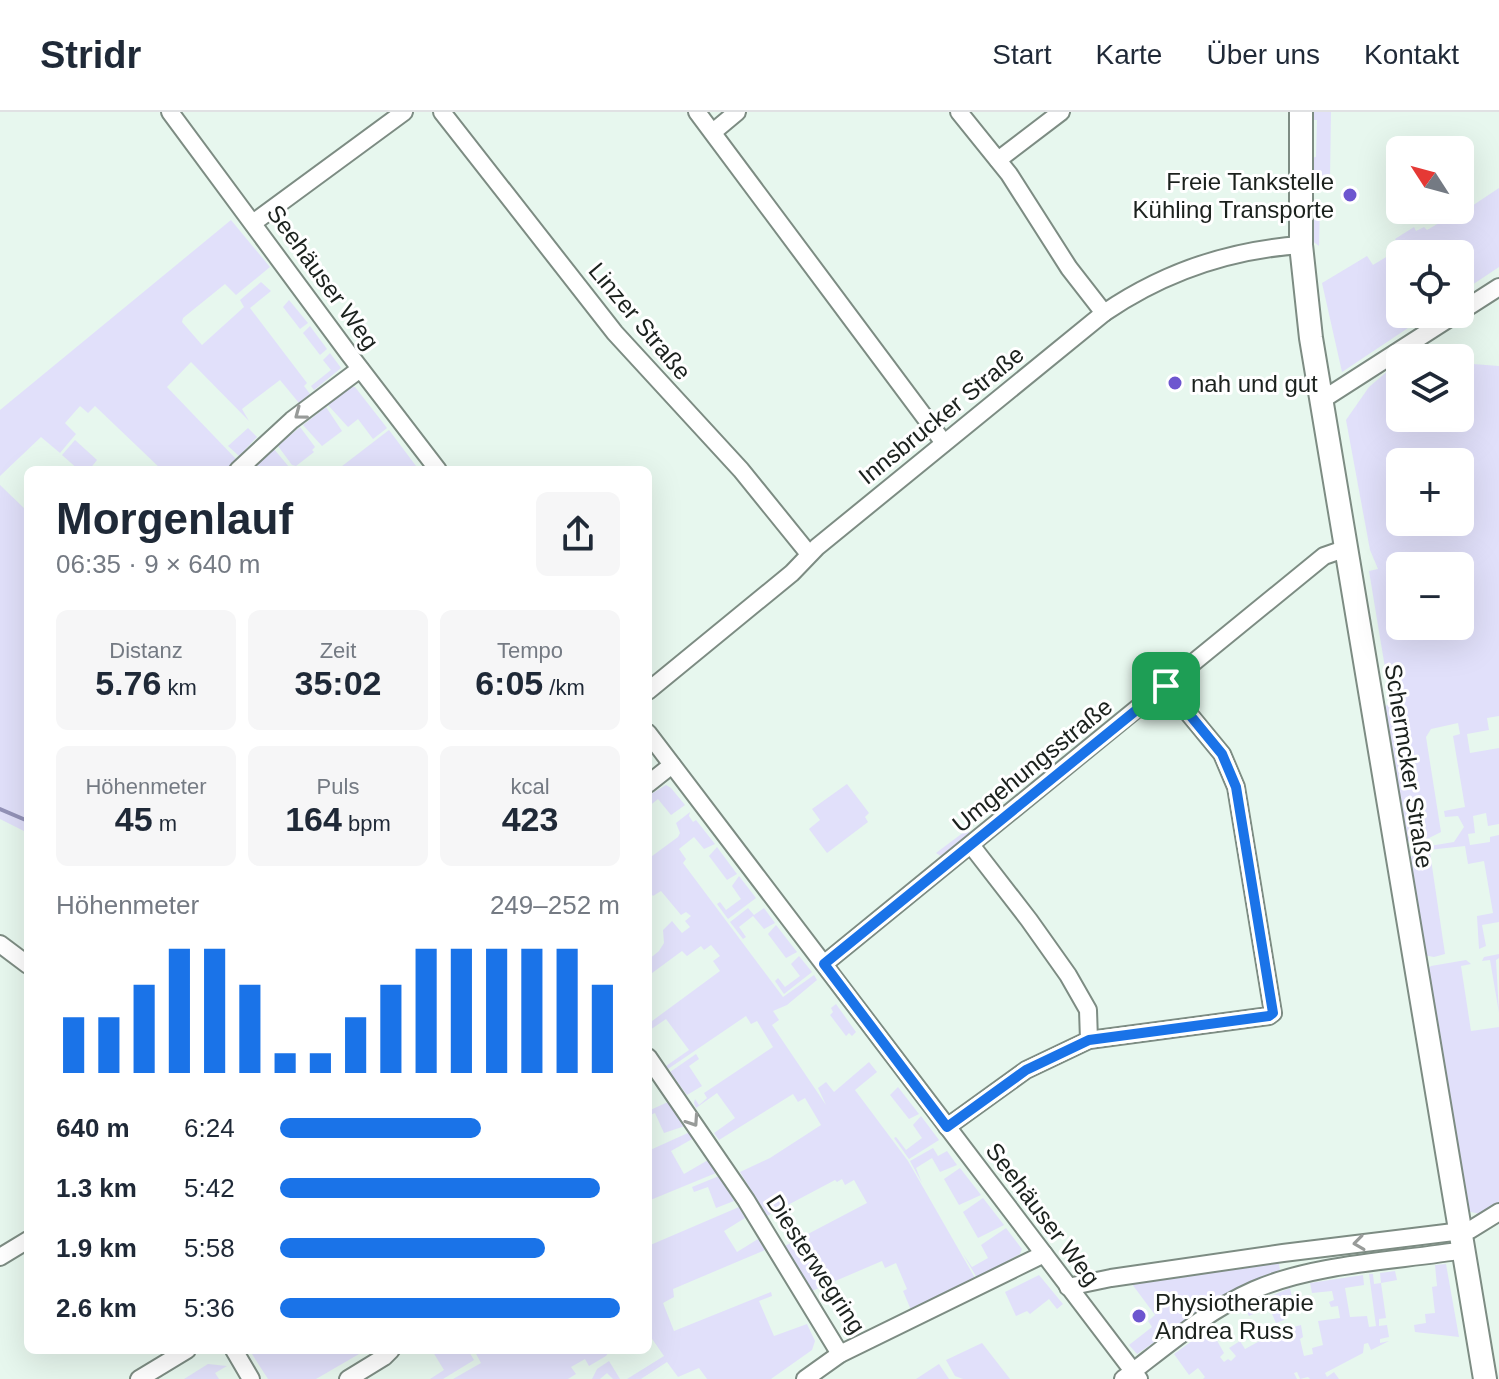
<!DOCTYPE html>
<html lang="de">
<head>
<meta charset="utf-8">
<style>
	:root { --surface:#fff; --page:#f6f6f7; --text:#1f2937; --muted:#747a83; --line:#e0e1e3; --accent:#1a73e8 }
	body { margin:0; font-family:Arial,sans-serif; background:var(--page); color:var(--text); height:100vh; display:flex; flex-direction:column; font-size:30px; white-space:nowrap }
	* { box-sizing:border-box; margin:0 }
	p { font-size:26px; color:var(--muted) }
	.icon { flex:none; width:44px; height:44px; fill:none; stroke:currentColor; stroke-width:2; stroke-linecap:round; stroke-linejoin:round }
	.map { position:relative; flex:1; overflow:hidden }
	.panel { position:absolute; left:24px; top:354px; width:628px; height:888px; display:flex; flex-direction:column; background:var(--surface); border-radius:12px; box-shadow:0 8px 32px #0002 }
	.panel>* { flex:none }
	.needle { width:52px; rotate:306deg }
	.tools { position:absolute; left:1386px; top:24px; display:grid; gap:16px }
	.tools a { display:grid; place-items:center; width:88px; height:88px; border-radius:12px; background:var(--surface); box-shadow:0 8px 32px #0002; font-size:40px }
	.pin { position:absolute; display:grid; place-items:center; width:68px; height:68px; color:#fff; margin:-34px; border-radius:16px; box-shadow:0 4px 12px #0006 }
	.round { display:grid; place-items:center; flex:none; width:84px; height:84px; border-radius:12px; background:var(--page) }
	.headline { display:flex; align-items:center; justify-content:space-between; height:136px; padding:0 32px }
	h1 { font-size:44px; font-weight:700; line-height:60px }
	.figures { display:grid; grid-template-columns:repeat(3,1fr); gap:12px; height:136px; padding:8px 32px }
	.figures div { display:grid; align-content:center; border-radius:12px; background:var(--page); text-align:center }
	.figures b { font-size:34px; font-weight:700 }
	.figures small { font-size:22px; font-weight:400 }
	.figures p { font-size:22px }
	.chart { height:224px; padding:16px 32px }
	.chart p { display:flex; justify-content:space-between }
	.chart svg { width:100%; height:144px; margin-top:8px; stroke:var(--accent); stroke-width:6 }
	ul { padding:0 32px; list-style:none; font-size:26px }
	li { display:grid; grid-template-columns:128px 96px 1fr; align-items:center; height:60px }
	li i { height:20px; border-radius:10px; background:var(--accent) }
	header { display:flex; align-items:center; gap:48px; box-sizing:border-box; height:112px; padding:0 40px; background:var(--surface); border-bottom:2px solid var(--line) }
	header strong { font-size:38px }
	nav { display:flex; gap:44px; margin-inline-start:auto; font-size:28px }
	.map>svg:first-child { display:block }
	.green { fill:#e1e0fa; fill-rule:evenodd }
	.lines { fill:none; stroke-linecap:round; stroke-linejoin:round }
	.stream { stroke:#9392b8; stroke-width:4 }
	.street-casing { stroke:#7d8c83; stroke-width:20 }
	.secondary-casing { stroke:#7d8c83; stroke-width:26 }
	.street { stroke:#fff; stroke-width:16 }
	.secondary { stroke:#fff; stroke-width:22 }
	.oneway { stroke:#989b99 }
	.route-casing { stroke:#fff; stroke-width:16 }
	.route { stroke:#1a73e8; stroke-width:10 }
	.poi-dot { fill:#6d56cf; stroke:#fff; stroke-width:3 }
	.labels { text-anchor:middle; dominant-baseline:central; stroke-width:6; stroke-linejoin:round; paint-order:stroke }
	.poi-label { font-size:24px; fill:#1b211d; stroke:#fff; text-anchor:start }
	.street-label { font-size:24px; fill:#1b211d; stroke:#fff }
</style>
</head>
<body>
<header>
<strong>Stridr</strong>
<nav><a>Start</a><a>Karte</a><a>Über uns</a><a>Kontakt</a></nav>
</header>
<div class="map">
<svg width="1499" height="1267" viewBox="0 0 1499 1267">
	<rect width="100%" height="100%" fill="#e7f7ee"/>
	<g class="green">
		<path d="M 1309,0 L 1331,0 L 1330,68 L 1320,68 L 1319,79 L 1315,79 L 1311,73 L 1309,46 L 1316,45 L 1317,8 L 1309,8 Z"/>
		<path d="M 1499,76 L 1499,155 L 1460,181 L 1460,142 L 1400,142 L 1400,202 L 1429,202 L 1342,260 L 1322,171 L 1367,144 L 1373,153 L 1401,136 L 1395,127 L 1414,115 L 1416,119 L 1424,115 L 1427,118 L 1446,107 L 1448,110 Z"/>
		<path d="M 1316,92 L 1320,93 L 1319,134 L 1311,128 L 1311,96 Z"/>
		<path d="M 231,108 L 270,155 L 236,183 L 225,172 L 183,206 L 182,210 L 202,233 L 244,195 L 240,188 L 261,170 L 271,179 L 250,196 L 307,271 L 304,274 L 310,282 L 299,291 L 280,268 L 242,297 L 249,309 L 191,250 L 167,275 L 236,347 L 226,358 L 162,358 L 95,294 L 88,301 L 80,294 L 65,311 L 76,322 L 60,341 L 41,325 L 0,364 L 0,298 Z"/>
		<path d="M 289,188 L 308,211 L 300,217 L 283,195 Z"/>
		<path d="M 310,214 L 327,237 L 320,243 L 303,221 Z"/>
		<path d="M 330,241 L 341,256 L 314,278 L 311,274 L 331,258 L 323,248 Z"/>
		<path d="M 1460,251 L 1499,254 L 1499,604 L 1487,606 L 1489,618 L 1467,622 L 1470,641 L 1499,636 L 1499,712 L 1488,714 L 1486,701 L 1473,704 L 1475,721 L 1468,722 L 1470,733 L 1490,730 L 1490,725 L 1499,723 L 1499,810 L 1482,813 L 1486,834 L 1479,837 L 1477,804 L 1493,801 L 1484,749 L 1468,752 L 1465,734 L 1409,740 L 1411,737 L 1454,730 L 1464,715 L 1458,704 L 1445,705 L 1444,699 L 1465,695 L 1453,624 L 1460,622 L 1458,611 L 1431,617 L 1426,625 L 1441,720 L 1425,728 L 1404,730 L 1381,595 L 1391,592 L 1369,459 L 1378,457 L 1370,438 L 1346,308 L 1369,275 L 1396,252 L 1400,253 L 1400,306 L 1460,306 ZM 1400,350 L 1460,350 L 1460,410 L 1400,410 ZM 1400,454 L 1460,454 L 1460,514 L 1400,514 Z"/>
		<path d="M 351,275 L 355,275 L 387,316 L 373,327 L 358,307 L 348,315 L 328,293 Z"/>
		<path d="M 326,295 L 342,319 L 322,334 L 303,313 Z"/>
		<path d="M 300,315 L 315,335 L 312,338 L 314,340 L 296,354 L 292,353 L 278,334 Z"/>
		<path d="M 248,316 L 257,325 L 239,344 L 228,334 Z"/>
		<path d="M 389,318 L 419,358 L 337,358 Z"/>
		<path d="M 75,328 L 97,348 L 89,358 L 79,358 L 62,343 Z"/>
		<path d="M 274,337 L 289,355 L 287,358 L 261,358 L 257,353 Z"/>
		<path d="M 0,373 L 28,400 L 28,721 L 0,707 Z"/>
		<path d="M 847,672 L 869,701 L 865,705 L 868,710 L 827,741 L 809,717 L 820,708 L 812,697 Z"/>
		<path d="M 666,673 L 671,676 L 685,693 L 671,703 L 658,687 L 648,695 L 648,684 Z"/>
		<path d="M 690,700 L 689,704 L 693,710 L 696,708 L 715,732 L 704,737 L 694,725 L 679,737 L 686,747 L 683,751 L 783,885 L 814,863 L 817,868 L 787,893 L 773,899 L 779,908 L 772,913 L 826,993 L 818,976 L 826,970 L 834,980 L 869,950 L 877,960 L 855,978 L 908,1049 L 975,1166 L 911,1198 L 903,1179 L 907,1177 L 896,1151 L 885,1156 L 882,1149 L 812,1179 L 785,1134 L 867,1091 L 854,1068 L 845,1073 L 842,1067 L 837,1070 L 835,1068 L 767,1104 L 740,1060 L 770,1046 L 821,1013 L 805,986 L 798,990 L 793,982 L 719,1028 L 714,1021 L 735,1006 L 717,981 L 696,996 L 694,991 L 695,987 L 699,993 L 707,986 L 704,981 L 773,935 L 757,909 L 751,912 L 746,904 L 668,957 L 666,954 L 689,938 L 666,907 L 650,918 L 648,912 L 720,859 L 713,849 L 720,844 L 711,833 L 704,838 L 701,834 L 687,844 L 682,839 L 648,864 L 648,848 L 659,839 L 664,831 L 663,818 L 672,809 L 682,821 L 690,815 L 685,809 L 691,804 L 686,800 L 681,803 L 661,779 L 653,784 L 648,777 L 648,747 L 678,725 L 680,721 L 676,711 Z"/>
		<path d="M 968,717 L 970,724 L 944,746 L 936,741 Z"/>
		<path d="M 717,735 L 737,762 L 727,768 L 709,744 Z"/>
		<path d="M 1430,741 L 1445,842 L 1434,845 L 1423,843 L 1407,745 Z"/>
		<path d="M 739,764 L 756,786 L 728,807 L 717,792 L 720,790 L 726,798 L 741,787 L 732,774 Z"/>
		<path d="M 748,796 L 754,803 L 764,796 L 775,811 L 764,817 L 753,804 L 739,815 L 746,825 L 743,827 L 730,810 Z"/>
		<path d="M 776,813 L 797,840 L 786,846 L 768,822 Z"/>
		<path d="M 1499,842 L 1499,846 L 1496,848 L 1499,901 L 1490,848 L 1482,849 L 1484,845 Z"/>
		<path d="M 799,844 L 812,860 L 784,882 L 775,869 L 778,866 L 785,875 L 800,864 L 791,852 Z"/>
		<path d="M 1466,848 L 1471,852 L 1461,854 L 1471,919 L 1499,915 L 1499,1091 L 1480,1102 L 1471,1100 L 1466,1095 L 1426,859 L 1431,854 Z"/>
		<path d="M 836,892 L 856,920 L 852,924 L 849,921 L 846,924 L 830,903 L 833,900 L 831,896 Z"/>
		<path d="M 696,942 L 699,947 L 689,954 L 702,974 L 687,983 L 670,960 Z"/>
		<path d="M 898,975 L 919,1002 L 909,1007 L 890,983 Z"/>
		<path d="M 668,990 L 685,1014 L 664,1021 L 655,1001 L 648,1004 L 648,999 Z"/>
		<path d="M 921,1004 L 939,1028 L 909,1047 L 894,1026 L 896,1025 L 906,1038 L 922,1026 L 913,1013 Z"/>
		<path d="M 690,1020 L 694,1026 L 671,1039 L 684,1062 L 708,1048 L 716,1061 L 648,1089 L 648,1039 Z"/>
		<path d="M 933,1036 L 938,1044 L 947,1039 L 957,1053 L 940,1060 L 932,1046 L 916,1056 L 922,1071 L 910,1049 Z"/>
		<path d="M 960,1056 L 981,1083 L 959,1093 L 944,1067 Z"/>
		<path d="M 719,1064 L 734,1089 L 716,1096 L 708,1075 L 694,1080 L 692,1075 Z"/>
		<path d="M 983,1086 L 1004,1113 L 978,1126 L 963,1100 Z"/>
		<path d="M 739,1095 L 745,1106 L 724,1119 L 737,1140 L 758,1127 L 765,1138 L 673,1177 L 674,1185 L 663,1191 L 674,1219 L 771,1180 L 772,1184 L 759,1189 L 774,1224 L 807,1212 L 815,1229 L 812,1238 L 771,1267 L 707,1267 L 699,1256 L 678,1265 L 667,1250 L 641,1267 L 627,1267 L 664,1244 L 648,1221 L 648,1134 Z"/>
		<path d="M 1006,1116 L 1022,1137 L 1020,1142 L 977,1166 L 963,1142 L 972,1155 L 988,1146 L 981,1133 Z"/>
		<path d="M 1278,1147 L 1280,1158 L 1245,1172 L 1213,1190 L 1137,1242 L 1129,1233 L 1152,1215 L 1148,1209 L 1155,1203 L 1129,1168 L 1107,1171 L 1109,1175 L 1105,1178 L 1100,1172 L 1090,1179 L 1087,1175 L 1093,1171 Z"/>
		<path d="M 1446,1152 L 1459,1225 L 1415,1220 L 1414,1213 L 1426,1211 L 1425,1202 L 1435,1201 L 1432,1175 L 1437,1174 L 1435,1153 Z"/>
		<path d="M 1395,1159 L 1397,1168 L 1381,1171 L 1386,1206 L 1379,1207 L 1379,1214 L 1387,1213 L 1389,1225 L 1380,1227 L 1380,1231 L 1389,1229 L 1371,1238 L 1368,1231 L 1364,1232 L 1363,1241 L 1325,1261 L 1327,1265 L 1334,1260 L 1339,1267 L 1310,1267 L 1308,1265 L 1300,1267 L 1297,1260 L 1294,1261 L 1297,1267 L 1203,1267 L 1205,1265 L 1198,1256 L 1189,1263 L 1174,1242 L 1210,1216 L 1224,1241 L 1220,1245 L 1224,1250 L 1228,1247 L 1231,1249 L 1236,1244 L 1229,1236 L 1240,1229 L 1245,1237 L 1276,1220 L 1301,1213 L 1303,1225 L 1300,1227 L 1304,1244 L 1313,1242 L 1312,1236 L 1323,1233 L 1318,1209 L 1340,1206 L 1338,1194 L 1331,1195 L 1329,1190 L 1334,1188 L 1332,1179 L 1312,1181 L 1310,1171 L 1363,1163 L 1364,1173 L 1345,1176 L 1350,1205 L 1367,1204 L 1369,1215 L 1376,1214 L 1369,1162 L 1373,1162 L 1374,1172 L 1381,1171 L 1380,1161 Z"/>
		<path d="M 1039,1163 L 1063,1192 L 1057,1197 L 1049,1187 L 1030,1202 L 1027,1199 L 1016,1204 L 1005,1180 Z"/>
		<path d="M 1290,1176 L 1292,1185 L 1278,1189 L 1284,1208 L 1276,1211 L 1269,1195 L 1249,1204 L 1244,1195 Z"/>
		<path d="M 982,1231 L 1010,1267 L 963,1267 L 955,1264 L 946,1248 Z"/>
		<path d="M 240,1238 L 366,1238 L 316,1267 L 268,1267 L 250,1239 L 242,1243 Z"/>
		<path d="M 436,1238 L 468,1238 L 474,1248 L 443,1267 L 430,1267 L 444,1258 L 433,1240 Z"/>
		<path d="M 474,1238 L 610,1238 L 606,1244 L 589,1254 L 585,1247 L 571,1255 L 576,1262 L 568,1267 L 453,1267 L 481,1251 Z"/>
		<path d="M 609,1249 L 620,1267 L 613,1267 L 607,1261 L 600,1267 L 592,1267 L 597,1257 Z"/>
		<path d="M 208,1252 L 227,1254 L 215,1261 L 219,1267 L 184,1267 Z"/>
		<path d="M 939,1252 L 949,1267 L 916,1267 Z"/>
	</g>
	<g class="lines">
		<path class="stream" d="M 0,697 L 28,709"/>
		<defs>
			<g id="street">
				<path d="M 170,0 L 349,242 L 438,358"/>
				<path d="M 442,0 L 615,221 L 741,358 L 809,442"/>
				<path d="M 697,0 L 944,331"/>
				<path d="M 959,0 L 1009,62 L 1069,156 L 1104,201"/>
				<path d="M 713,20 L 737,0"/>
				<path d="M 998,48 L 1061,0"/>
				<path d="M 253,111 L 404,0"/>
				<path d="M 1460,200 L 1499,175"/>
				<path d="M 1322,288 L 1456,202"/>
				<path d="M 238,358 L 292,308 L 360,257"/>
				<path d="M 648,579 L 792,461 L 817,435 L 1104,201 C 1164,160 1228,138 1301,133"/>
				<path d="M 648,621 L 1139,1267"/>
				<path d="M 648,672 L 672,653"/>
				<path d="M 971,733 L 1029,808 L 1068,863 L 1088,898 L 1089,928"/>
				<path d="M 0,832 L 28,853"/>
				<path d="M 824,852 L 1324,444 L 1347,436"/>
				<path d="M 648,945 L 746,1088 L 840,1242"/>
				<path d="M 947,1015 L 1026,958 L 1089,928 L 1269,904 L 1273,901 L 1236,675 L 1222,642 L 1166,574"/>
				<path d="M 0,1145 L 28,1128"/>
				<path d="M 1068,1175 L 1111,1166 L 1283,1141 L 1470,1118 L 1499,1100"/>
				<path d="M 234,1238 L 251,1267"/>
				<path d="M 139,1267 L 187,1238"/>
				<path d="M 348,1267 L 384,1245 L 391,1238"/>
				<path d="M 805,1267 L 840,1242 L 1044,1142"/>
				<path d="M 1123,1267 C 1164,1236 1206,1199 1254,1178 C 1315,1151 1398,1149 1464,1138"/>
			</g>
			<path id="secondary" d="M 1301,0 L 1301,133 L 1311,226 L 1485,1267"/>
		</defs>
		<use href="#street" class="street-casing"/>
		<use href="#secondary" class="secondary-casing"/>
		<use href="#street" class="street"/>
		<use href="#secondary" class="secondary"/>
	</g>
	<defs><path id="oneway-chevron" d="M-2-3.5L2.5 0L-2 3.5" fill="none" stroke-width="1.6" stroke-linecap="round" stroke-linejoin="round" transform="scale(2)"/></defs>
	<g class="oneway">
		<use href="#oneway-chevron" transform="translate(300 302) rotate(143)"/>
		<use href="#oneway-chevron" transform="translate(693 1009) rotate(56)"/>
		<use href="#oneway-chevron" transform="translate(1359 1131) rotate(172)"/>
	</g>
	<g class="lines">
		<defs>
			<path id="route" d="M 1166,574 L 1222,642 L 1236,675 L 1273,901 L 1269,904 L 1089,928 L 1026,958 L 947,1015 L 824,852 Z"/>
		</defs>
		<use href="#route" class="route-casing"/>
		<use href="#route" class="route"/>
	</g>
	<g class="poi-dot">
		<circle cx="1350" cy="83" r="8"/>
		<circle cx="1175" cy="271" r="8"/>
		<circle cx="1139" cy="1204" r="8"/>
	</g>
	<g class="labels">
		<g class="poi-label">
			<text x="1334" y="69" text-anchor="end">Freie Tankstelle<tspan x="1334" dy="28">Kühling Transporte</tspan></text>
			<text x="1191" y="271">nah und gut</text>
			<text x="1155" y="1190">Physiotherapie<tspan x="1155" dy="28">Andrea Russ</tspan></text>
		</g>
		<g class="street-label">
			<text transform="translate(323 165) rotate(54)">Seehäuser Weg</text>
			<text transform="translate(640 209) rotate(50)">Linzer Straße</text>
			<text transform="translate(941 303) rotate(-39)">Innsbrucker Straße</text>
			<text transform="translate(1032 653) rotate(-39)">Umgehungsstraße</text>
			<text transform="translate(1409 654) rotate(81)">Schermcker Straße</text>
			<text transform="translate(1043 1102) rotate(53)">Seehäuser Weg</text>
			<text transform="translate(816 1152) rotate(57)">Diesterwegring</text>
		</g>
	</g>
</svg>
<div class="tools">
<a><svg class="needle" viewBox="-14 -14 28 28"><path d="M0-13l5 13h-10z" fill="#e53935"/><path d="M0 13l5-13h-10z" fill="#747a83"/></svg></a>
<a><svg class="icon" aria-label="locate" viewBox="0 0 24 24"><circle cx="12" cy="12" r="6"/><path d="M12 2v4M12 18v4M2 12h4M18 12h4"/></svg></a>
<a><svg class="icon" aria-label="layers" viewBox="0 0 24 24"><path d="M12 4l9 5-9 5-9-5zM3 14l9 5 9-5"/></svg></a>
<a>+</a>
<a>−</a>
</div>
<div class="pin" style="left:1166px;top:574px;background:#1e9e55"><svg class="icon" aria-label="arrive" viewBox="0 0 24 24"><path d="M6 21V4h12l-3 4 3 4H6"/></svg></div>
<section class="panel">
<div class="headline"><div><h1>Morgenlauf</h1><p>06:35 · 9 × 640 m</p></div><a class="round"><svg class="icon" aria-label="share" viewBox="0 0 24 24"><path d="M12 15V3M7 8l5-5 5 5M5 13v7h14v-7"/></svg></a></div>
<div class="figures">
<div><p>Distanz</p><b>5.76<small> km</small></b></div>
<div><p>Zeit</p><b>35:02</b></div>
<div><p>Tempo</p><b>6:05<small> /km</small></b></div>
</div>
<div class="figures">
<div><p>Höhenmeter</p><b>45<small> m</small></b></div>
<div><p>Puls</p><b>164<small> bpm</small></b></div>
<div><p>kcal</p><b>423</b></div>
</div>
<div class="chart"><p><span>Höhenmeter</span>249–252 m</p>
<svg viewBox="0 0 160 44" preserveAspectRatio="none"><path d="M5 44V27M15 44V27M25 44V17M35 44V6M45 44V6M55 44V17M65 44V38M75 44V38M85 44V27M95 44V17M105 44V6M115 44V6M125 44V6M135 44V6M145 44V6M155 44V17"/></svg>
</div>
<ul>
<li><b>640 m</b>6:24<i style="width:59%"></i></li>
<li><b>1.3 km</b>5:42<i style="width:94%"></i></li>
<li><b>1.9 km</b>5:58<i style="width:78%"></i></li>
<li><b>2.6 km</b>5:36<i style="width:100%"></i></li>
</ul>
</section>
</div>
</body>
</html>
